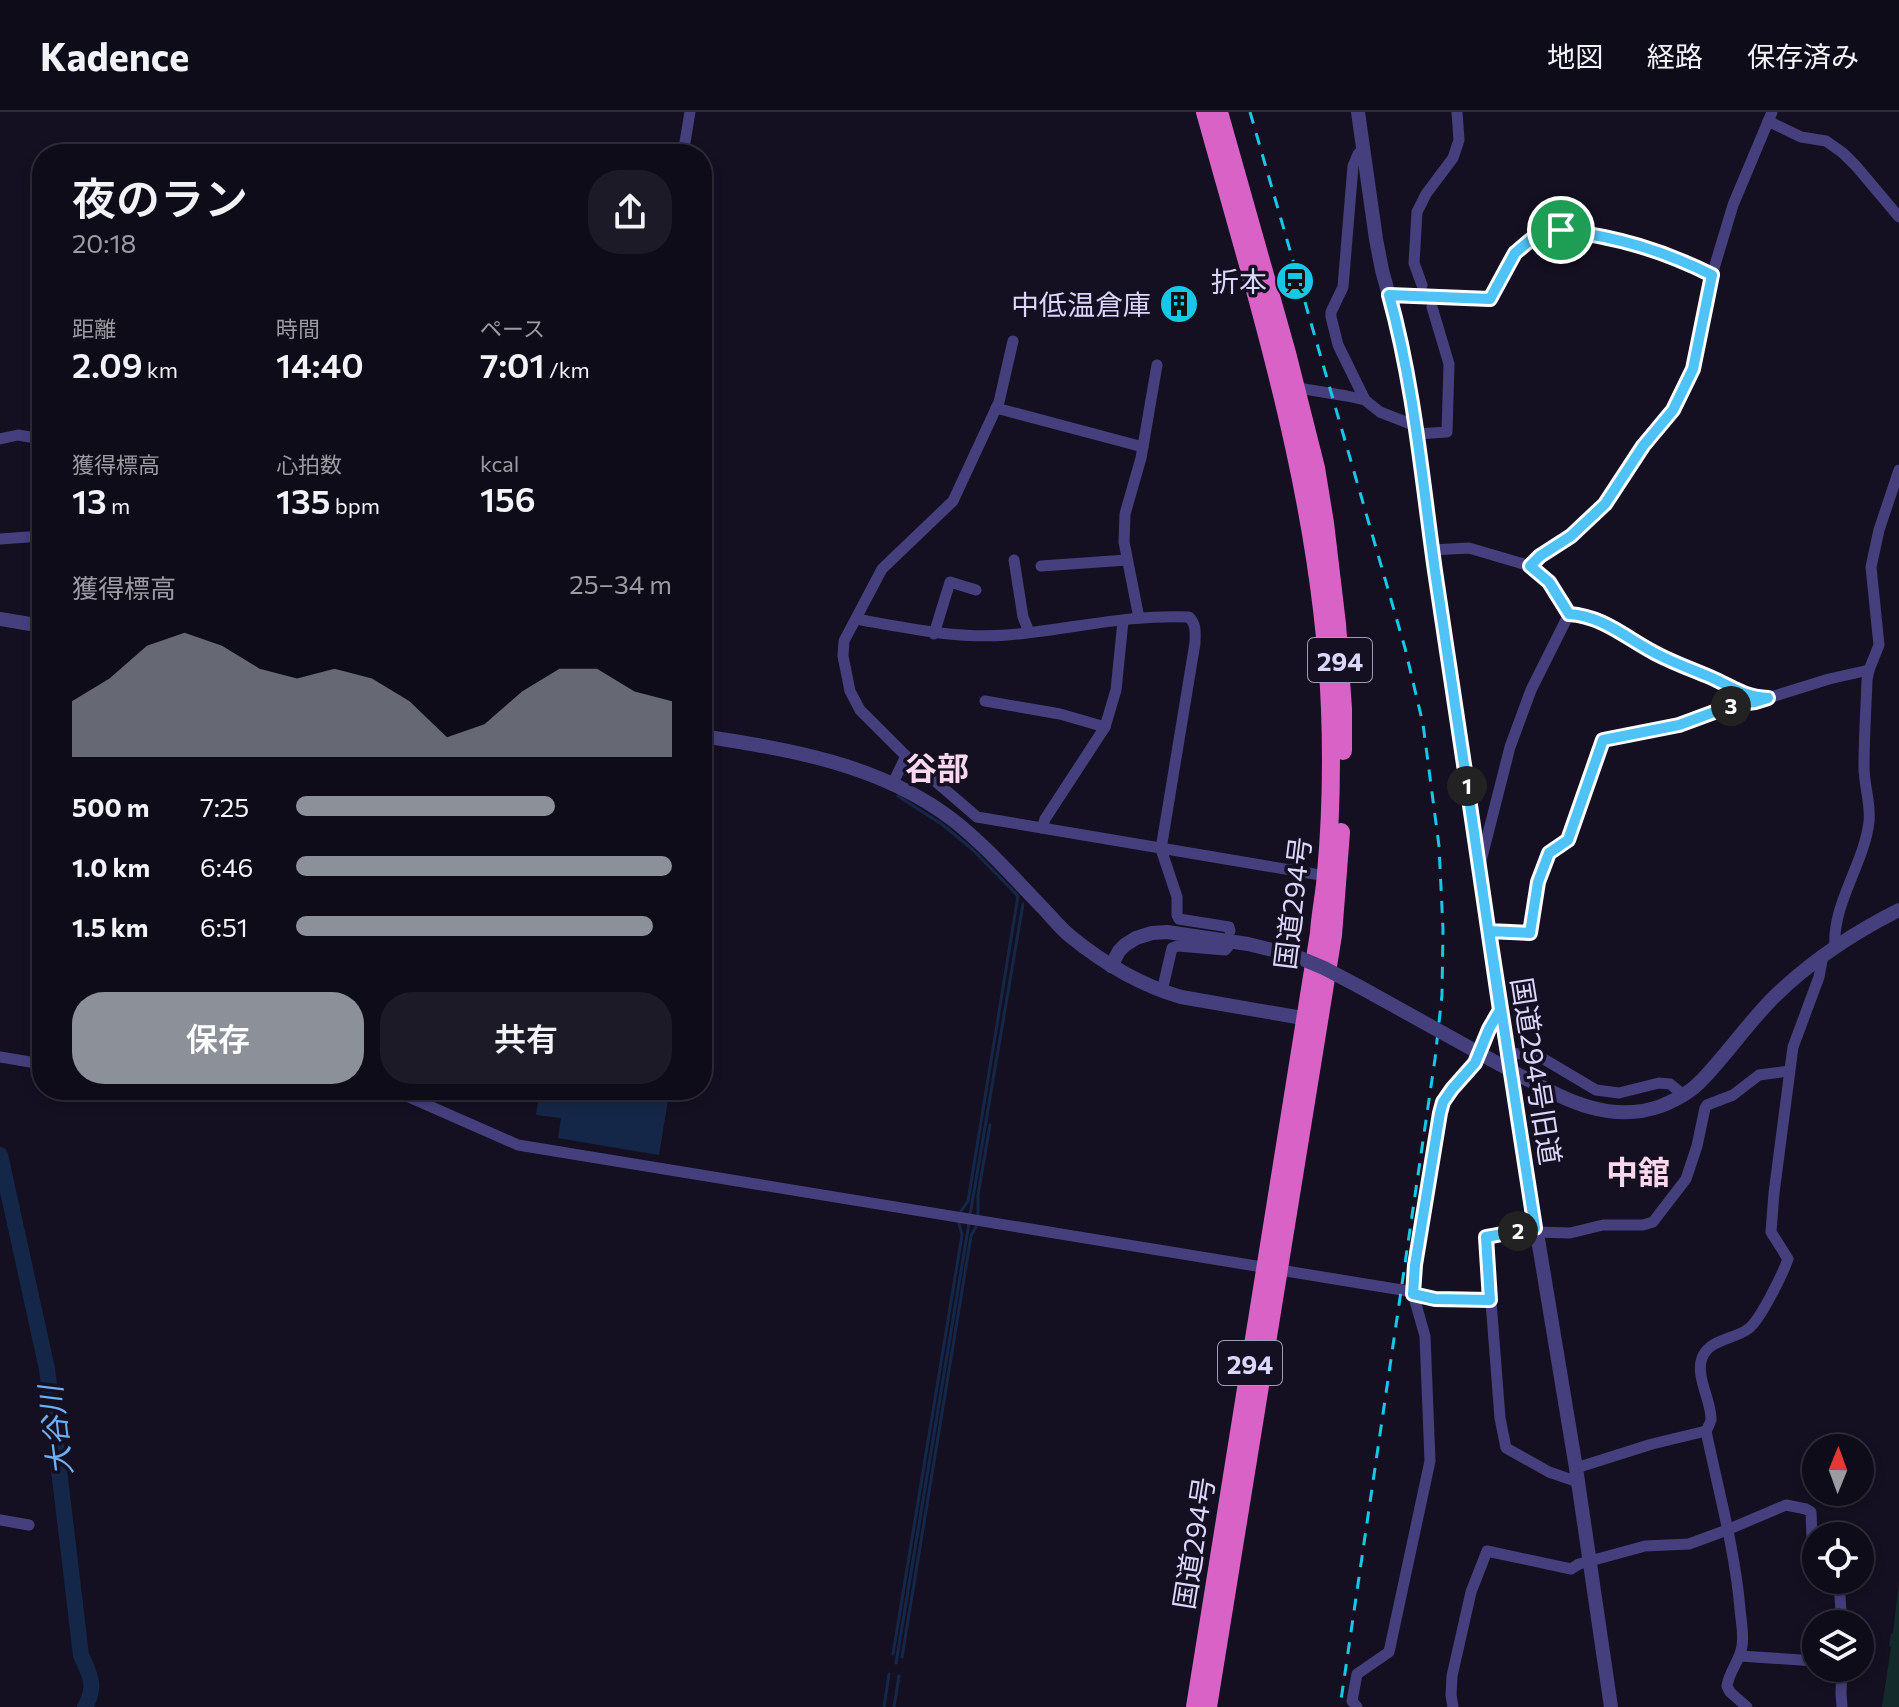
<!DOCTYPE html>
<html lang="ja">
<head>
<meta charset="utf-8">
<style>
	:root { --surface:#0f0c1a; --page:#1d1a27; --text:#f1f3f6; --muted:#9b9ba2; --line:#2f2c39; --accent:#8c9099 }
	body { margin:0; font-family:Commissioner,"Noto Sans JP",sans-serif; background:var(--page); color:var(--text); height:100vh; display:flex; flex-direction:column; font-size:30px; white-space:nowrap }
	* { box-sizing:border-box; margin:0 }
	p { font-size:26px; color:var(--muted) }
	.icon { flex:none; width:44px; height:44px; fill:none; stroke:currentColor; stroke-width:2; stroke-linecap:round; stroke-linejoin:round }
	.map { position:relative; flex:1; overflow:hidden }
	.sheet { position:absolute; left:32px; top:32px; width:680px; height:956px; display:flex; flex-direction:column; background:var(--surface); border-radius:32px; box-shadow:0 4px 12px #0003,0 0 0 2px var(--line) }
	.sheet>* { flex:none }
	.needle { width:52px; rotate:1deg }
	.buttons { position:absolute; left:1802px; top:1322px; display:grid; gap:16px }
	.buttons a { display:grid; place-items:center; width:72px; height:72px; border-radius:50%; background:var(--surface); box-shadow:0 4px 12px #0003,0 0 0 2px var(--line); font-size:40px }
	.pin { position:absolute; display:grid; place-items:center; width:68px; height:68px; color:#fff; margin:-34px; border:4px solid #fff; border-radius:50%; box-shadow:0 2px 8px #0007 }
	.km { position:absolute; width:40px; height:40px; margin:-20px; border-radius:50%; background:#222; color:#fff; font-size:22px; line-height:40px; text-align:center }
	.round { display:grid; place-items:center; flex:none; width:84px; height:84px; border-radius:32px; background:var(--page) }
	.summary { display:flex; align-items:center; justify-content:space-between; height:136px; padding:0 40px }
	h1 { font-size:44px; font-weight:600; line-height:60px }
	.metrics { display:grid; grid-template-columns:repeat(3,1fr); gap:12px; height:136px; padding:8px 40px }
	.metrics div { display:grid; align-content:center }
	.metrics b { font-size:34px; font-weight:600 }
	.metrics small { font-size:22px; font-weight:400 }
	.metrics p { font-size:22px }
	.chart { height:224px; padding:16px 40px }
	.chart p { display:flex; justify-content:space-between }
	.chart svg { width:100%; height:144px; margin-top:8px; fill:var(--accent); opacity:.7 }
	.button { display:flex; gap:16px; margin-top:auto; padding:16px 40px }
	.button a { flex:1; height:92px; border-radius:32px; background:var(--accent); color:#fff; font-size:32px; font-weight:600; line-height:92px; text-align:center }
	.button a+a { background:var(--page); color:var(--text) }
	ul { padding:0 40px; list-style:none; font-size:26px }
	li { display:grid; grid-template-columns:128px 96px 1fr; align-items:center; height:60px }
	li i { height:20px; border-radius:10px; background:var(--accent) }
	header { display:flex; align-items:center; gap:48px; box-sizing:border-box; height:112px; padding:0 40px; background:var(--surface); border-bottom:2px solid var(--line) }
	header strong { font-size:38px }
	nav { display:flex; gap:44px; margin-inline-start:auto; font-size:28px }
	.map>svg:first-child { display:block }
	.green { fill:#142b2c }
	.water { fill:#152748 }
	.lines { fill:none; stroke-linecap:round; stroke-linejoin:round }
	.stream { stroke:#152748; stroke-width:3 }
	.river { stroke:#152748; stroke-width:16 }
	.minor { stroke:#45407d; stroke-width:11 }
	.tertiary { stroke:#45407d; stroke-width:14 }
	.trunk { stroke:#d962c6; stroke-width:18 }
	.rail { stroke:#17c8e6; stroke-width:3; stroke-dasharray:12 10; stroke-linecap:butt }
	.minor-bridge { stroke:#45407d; stroke-width:11 }
	.tertiary-bridge { stroke:#45407d; stroke-width:14 }
	.route-casing { stroke:#fff; stroke-width:16 }
	.route { stroke:#4fc3f7; stroke-width:10 }
	.labels { text-anchor:middle; dominant-baseline:central; stroke-width:7; stroke-linejoin:round; paint-order:stroke }
	.shield { fill:#141022; stroke:#9f9bba; stroke-width:2 }
	.shield-label { font-size:26px; font-weight:bold; fill:#dbd6fb }
	.poi-label { font-size:28px; fill:#dbd6fb; stroke:#141022; text-anchor:end }
	.street-label { font-size:28px; fill:#dbd6fb; stroke:#141022 }
	.water-label { font-size:30px; font-style:italic; fill:#6eaff1; stroke:#141022 }
	.quarter-label { font-size:32px; font-weight:bold; fill:#fbd7ed; stroke:#141022 }
</style>
</head>
<body>
<header>
<strong>Kadence</strong>
<nav><a>地図</a><a>経路</a><a>保存済み</a></nav>
</header>
<div class="map">
<svg width="1899" height="1595" viewBox="0 0 1899 1595">
	<rect width="100%" height="100%" fill="#141022"/>
	<path class="green" d="M 1899,1470 L 1899,1595 L 1882,1595 L 1891,1535 L 1889,1534 L 1891,1522 L 1893,1521 Z"/>
	<path class="water" d="M 540,978 L 605,978 L 668,988 L 659,1043 L 558,1026 L 561,1006 L 536,1003 Z"/>
	<g class="lines">
		<g class="stream">
			<path d="M 898,684 L 943,713 L 973,738 L 1018,784 L 968,1089 L 961,1099"/>
			<path d="M 978,1102 L 978,1083 L 990,1013"/>
			<path d="M 970,1103 L 1023,792"/>
			<path d="M 893,1542 L 962,1123 L 959,1111"/>
			<path d="M 902,1545 L 971,1124 L 976,1115"/>
			<path d="M 896,1551 L 969,1111"/>
			<path d="M 884,1595 L 889,1562"/>
			<path d="M 894,1595 L 899,1564"/>
		</g>
		<path class="river" d="M 0,1043 L 47,1257 L 81,1543 C 90,1564 97,1573 85,1595"/>
		<g class="minor">
			<path d="M 1768,9 L 1801,25 L 1826,29 L 1843,41 L 1856,54 L 1899,105"/>
			<path d="M 1363,38 L 1358,42 L 1353,54 L 1343,175 L 1331,200 L 1331,205 L 1338,233 L 1365,288"/>
			<path d="M 683,42 L 690,0"/>
			<path d="M 1422,173 L 1414,151 L 1417,100 L 1426,82 L 1453,46 L 1459,28 L 1457,0"/>
			<path d="M 1389,183 L 1416,184"/>
			<path d="M 1469,185 L 1490,187 C 1501,165 1511,139 1533,126 C 1575,101 1672,143 1712,163"/>
			<path d="M 1013,229 L 999,290 L 953,389 L 882,457 L 844,529 L 843,544 L 850,579 L 860,598 L 906,644 L 977,705 L 1326,764"/>
			<path d="M 1292,275 L 1347,284 L 1365,288 L 1380,300 L 1416,314"/>
			<path d="M 996,296 L 1143,335"/>
			<path d="M 1417,322 L 1447,320 L 1449,252 L 1432,195"/>
			<path d="M 0,327 L 18,323 L 42,327"/>
			<path d="M 0,427 L 42,424"/>
			<path d="M 1432,438 L 1469,436 L 1530,454 L 1549,470 L 1569,502"/>
			<path d="M 1014,448 L 1023,505 L 1029,520"/>
			<path d="M 1041,454 L 1127,448"/>
			<path d="M 1530,454 L 1540,444 L 1571,424 L 1605,392 L 1643,334 L 1673,298 L 1693,257 L 1712,163 L 1733,93 L 1772,0"/>
			<path d="M 1569,502 L 1584,503 L 1598,508 L 1654,541 L 1714,567 L 1740,582 L 1755,585 L 1768,586 L 1829,567 L 1869,558"/>
			<path d="M 1139,506 L 1124,430 L 1125,402 L 1141,346 L 1157,253"/>
			<path d="M 856,507 C 906,516 956,527 1007,523 C 1068,518 1128,502 1189,505 C 1197,513 1195,522 1195,531 L 1161,737 L 1177,785 L 1177,803 L 1179,807 L 1229,815 L 1230,819"/>
			<path d="M 934,522 L 950,470 L 976,478"/>
			<path d="M 985,589 L 1060,602 L 1105,615"/>
			<path d="M 893,671 L 906,644"/>
			<path d="M 1042,716 L 1045,707 L 1105,615 L 1116,578 L 1123,509"/>
			<path d="M 1480,753 L 1510,635 L 1531,578 L 1569,502"/>
			<path d="M 1489,819 L 1530,821 L 1538,770 L 1549,741 L 1568,728 L 1603,628 L 1679,613 L 1733,593 L 1755,590 L 1768,586"/>
			<path d="M 1835,835 C 1832,792 1864,752 1869,710 C 1871,691 1864,674 1864,655 C 1864,626 1866,597 1867,568 L 1869,558 L 1879,533 L 1871,455 L 1879,418 L 1899,358"/>
			<path d="M 1162,879 L 1172,836 L 1178,834 L 1225,838 L 1228,835"/>
			<path d="M 1507,941 L 1537,943 L 1596,978 L 1619,981 L 1659,971 L 1670,972 L 1684,983"/>
			<path d="M 0,945 L 42,952"/>
			<path d="M 393,978 L 518,1033 L 1402,1178 L 1435,1187 L 1490,1188"/>
			<path d="M 1535,1116 L 1486,1125 L 1500,1306 L 1506,1336 L 1549,1360 L 1578,1370"/>
			<path d="M 1536,1120 L 1570,1121 L 1603,1113 L 1643,1113 L 1653,1110 L 1686,1067 L 1697,1034 L 1705,996 L 1707,993 L 1733,983 L 1759,963 L 1789,959"/>
			<path d="M 1576,1356 L 1652,1332 L 1706,1319"/>
			<path d="M 0,1408 L 29,1413"/>
			<path d="M 1837,1468 L 1839,1471 L 1842,1512"/>
			<path d="M 1740,1544 L 1816,1549"/>
			<path d="M 1842,1556 L 1841,1581 L 1842,1595"/>
			<path d="M 1357,1595 L 1352,1589 L 1357,1562 L 1389,1540 L 1430,1349 L 1425,1224 L 1413,1182 L 1415,1153 L 1440,1001 L 1443,990 L 1452,977 L 1475,951 L 1489,917 L 1500,898"/>
			<path d="M 1453,1595 L 1451,1583 L 1452,1564 L 1471,1480 L 1487,1439 L 1571,1457 L 1579,1452 L 1645,1434 L 1689,1432 L 1727,1418 L 1786,1393 L 1806,1397 L 1811,1400 L 1812,1425 L 1816,1432"/>
			<path d="M 1747,1595 L 1730,1580 L 1727,1574 C 1729,1559 1740,1549 1742,1534 C 1744,1522 1741,1509 1740,1497 C 1735,1438 1718,1377 1706,1319 C 1708,1315 1710,1312 1711,1308 C 1712,1290 1695,1264 1702,1246 C 1709,1227 1735,1227 1748,1217 C 1760,1209 1783,1161 1788,1147 L 1771,1120 L 1774,1081 L 1793,935 L 1819,865 L 1823,843"/>
		</g>
		<g class="tertiary">
			<path d="M 1358,0 L 1376,127 L 1382,158 L 1401,228 L 1417,322 L 1432,438 L 1500,898 L 1576,1356 L 1611,1595"/>
			<path d="M 0,507 L 42,514"/>
			<path d="M 702,624 C 791,638 880,652 953,708 C 985,733 1012,764 1040,793 C 1050,803 1059,815 1070,824 C 1103,851 1140,873 1181,885 L 1314,908"/>
			<path d="M 1111,854 L 1119,839 L 1125,833 L 1136,826 L 1152,821 L 1167,820 L 1248,832 L 1293,843"/>
			<path d="M 1517,962 C 1563,986 1608,1013 1661,994 C 1676,988 1691,980 1702,968 C 1727,942 1748,911 1774,885 C 1811,849 1853,821 1899,798"/>
		</g>
		<g class="trunk">
			<path d="M 1219,0 L 1287,241 L 1316,356 L 1325,411 L 1337,512 L 1343,597 L 1343,639"/>
			<path d="M 1195,1595 L 1319,821 C 1320,801 1325,781 1326,761 C 1331,707 1332,652 1330,597 C 1322,391 1260,198 1205,0"/>
			<path d="M 1208,1595 L 1333,823 L 1341,720"/>
		</g>
		<path class="rail" d="M 1250,0 L 1405,536 L 1423,612 L 1439,734 L 1443,817 L 1442,883 L 1435,947 L 1340,1595"/>
		<path class="minor-bridge" d="M 1416,184 L 1469,185"/>
		<path class="tertiary-bridge" d="M 1293,843 L 1324,856 L 1360,875 L 1517,962"/>
	</g>
	<g class="lines">
		<defs>
			<path id="route" d="M 1561,118 L 1534,125 L 1515,141 L 1490,187 L 1389,183 C 1414,273 1422,367 1435,459 C 1457,605 1479,752 1500,898 L 1489,917 L 1475,951 L 1452,977 L 1443,990 L 1440,1001 L 1415,1153 L 1413,1182 L 1435,1187 L 1490,1188 L 1486,1125 L 1535,1116 L 1489,819 L 1530,821 L 1538,770 L 1549,741 L 1568,728 L 1603,628 L 1679,613 L 1733,593 L 1755,590 L 1768,586 C 1741,584 1733,575 1710,565 C 1691,557 1671,550 1653,540 C 1625,525 1602,504 1569,502 L 1549,470 L 1530,454 L 1540,444 L 1571,424 L 1605,392 L 1643,334 L 1673,298 L 1693,257 L 1712,163 C 1662,138 1617,125 1561,118"/>
		</defs>
		<use href="#route" class="route-casing"/>
		<use href="#route" class="route"/>
	</g>
	<defs>
		<symbol id="station-disc" viewBox="-11 -11 22 22"><circle r="9.5" fill="#17c8e6" stroke="#141022"/><path d="M-3-6H3Q5-6 5-4V2Q5 4 3 4L4.5 6H3L1.5 4h-3L-3 6H-4.5L-3 4Q-5 4-5 2V-4Q-5-6-3-6ZM-3.5-4v3h7v-3ZM-3.5 1v1.5H-2V1ZM2 1v1.5H3.5V1Z" fill="#111"/></symbol>
		<symbol id="building-disc" viewBox="-11 -11 22 22"><circle r="9.5" fill="#17c8e6" stroke="#141022"/><path d="M-4-6H4V6H1V3H-1V6H-4ZM-2.5-4.3h1.7v1.8h-1.7ZM.8-4.3h1.7v1.8H.8ZM-2.5-1h1.7V.8h-1.7ZM.8-1h1.7V.8H.8Z" fill="#111"/></symbol>
	</defs>
	<g fill-rule="evenodd">
		<use href="#station-disc" x="1273" y="147" width="44" height="44"/>
		<use href="#building-disc" x="1157" y="170" width="44" height="44"/>
	</g>
	<g class="labels">
		<g class="shield">
			<rect x="1308" y="526" width="64" height="44" rx="6"/>
			<rect x="1218" y="1229" width="64" height="44" rx="6"/>
		</g>
		<g class="shield-label">
			<text x="1340" y="548">294</text>
			<text x="1250" y="1251">294</text>
		</g>
		<g class="poi-label">
			<text x="1267" y="169">折本</text>
			<text x="1151" y="192">中低温倉庫</text>
		</g>
		<g class="street-label">
			<text transform="translate(1292 791) rotate(-83)">国道294号</text>
			<text transform="translate(1537 959) rotate(81)">国道294号旧道</text>
			<text transform="translate(1193 1431) rotate(-81)">国道294号</text>
		</g>
		<g class="water-label">
			<text transform="translate(54 1319) rotate(-97)">大谷川</text>
		</g>
		<g class="quarter-label">
			<text x="937" y="655">谷部</text>
			<text x="1638" y="1059">中舘</text>
		</g>
	</g>
</svg>
<div class="buttons">
<a><svg class="needle" viewBox="-14 -14 28 28"><path d="M0-13l5 13h-10z" fill="#e53935"/><path d="M0 13l5-13h-10z" fill="#9b9ba2"/></svg></a>
<a><svg class="icon" aria-label="locate" viewBox="0 0 24 24"><circle cx="12" cy="12" r="6"/><path d="M12 2v4M12 18v4M2 12h4M18 12h4"/></svg></a>
<a><svg class="icon" aria-label="layers" viewBox="0 0 24 24"><path d="M12 4l9 5-9 5-9-5zM3 14l9 5 9-5"/></svg></a>
</div>
<div class="pin" style="left:1561px;top:118px;background:#1e9e55"><svg class="icon" aria-label="arrive" viewBox="0 0 24 24"><path d="M6 21V4h12l-3 4 3 4H6"/></svg></div>
<b class="km" style="left:1467px;top:674px">1</b>
<b class="km" style="left:1518px;top:1119px">2</b>
<b class="km" style="left:1731px;top:594px">3</b>
<section class="sheet">
<div class="summary"><div><h1>夜のラン</h1><p>20:18</p></div><a class="round"><svg class="icon" aria-label="share" viewBox="0 0 24 24"><path d="M12 15V3M7 8l5-5 5 5M5 13v7h14v-7"/></svg></a></div>
<div class="metrics">
<div><p>距離</p><b>2.09<small> km</small></b></div>
<div><p>時間</p><b>14:40</b></div>
<div><p>ペース</p><b>7:01<small> /km</small></b></div>
</div>
<div class="metrics">
<div><p>獲得標高</p><b>13<small> m</small></b></div>
<div><p>心拍数</p><b>135<small> bpm</small></b></div>
<div><p>kcal</p><b>156</b></div>
</div>
<div class="chart"><p><span>獲得標高</span>25–34 m</p>
<svg viewBox="0 0 160 44" preserveAspectRatio="none"><path d="M0 44V27L10 20L20 10L30 6L40 10L50 17L60 20L70 17L80 20L90 27L100 38L110 34L120 24L130 17L140 17L150 24L160 27V44z"/></svg>
</div>
<ul>
<li><b>500 m</b>7:25<i style="width:69%"></i></li>
<li><b>1.0 km</b>6:46<i style="width:100%"></i></li>
<li><b>1.5 km</b>6:51<i style="width:95%"></i></li>
</ul>
<div class="button"><a>保存</a><a>共有</a></div>
</section>
</div>
</body>
</html>
